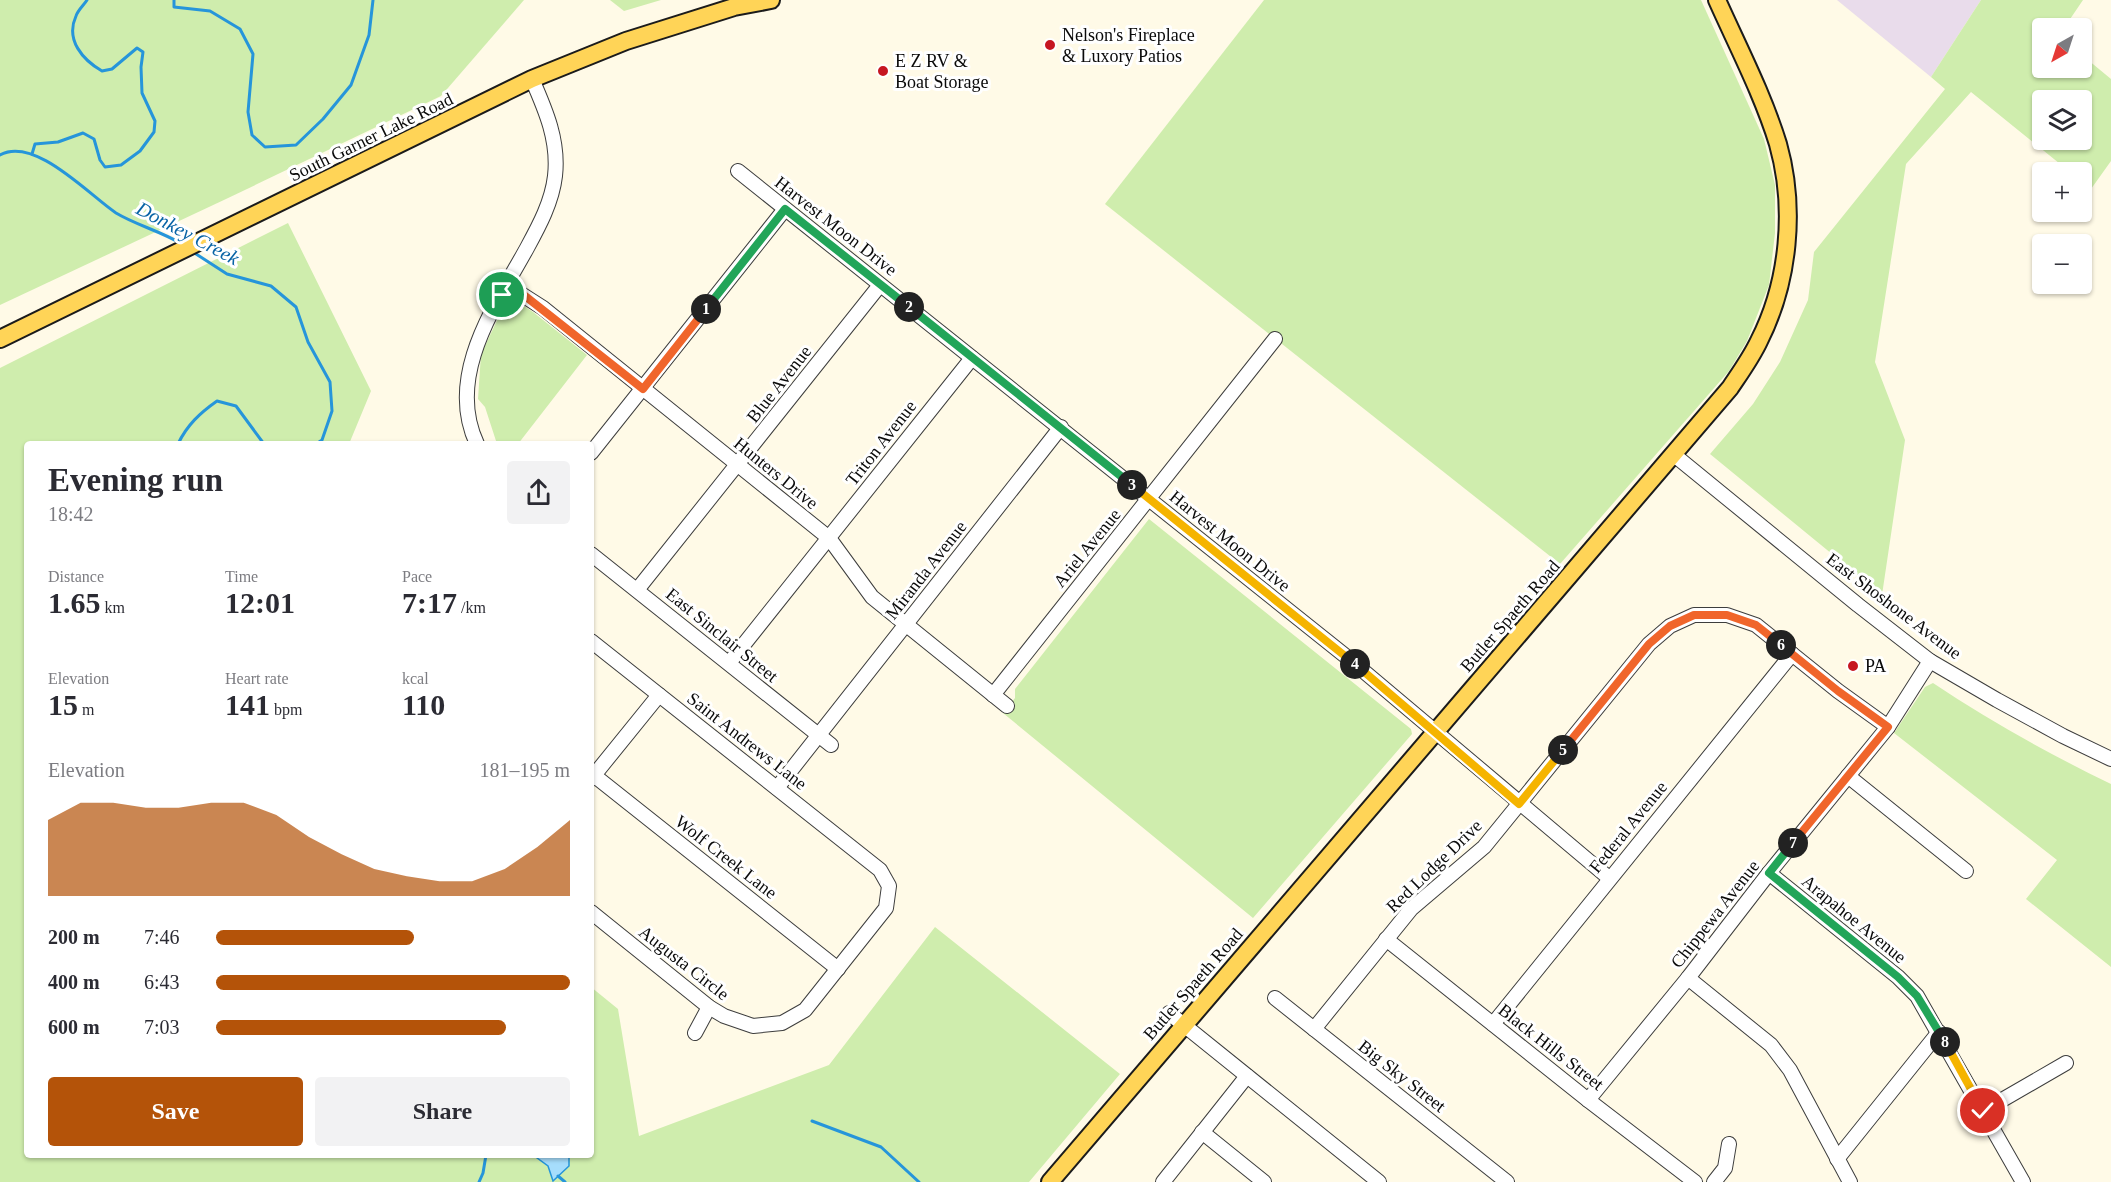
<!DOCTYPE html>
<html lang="en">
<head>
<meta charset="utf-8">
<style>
	:root { --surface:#fff; --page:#f2f2f3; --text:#2b2b33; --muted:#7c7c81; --accent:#b45309 }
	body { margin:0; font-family:Georgia,serif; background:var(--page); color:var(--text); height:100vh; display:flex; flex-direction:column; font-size:22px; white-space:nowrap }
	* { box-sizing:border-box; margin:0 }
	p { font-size:20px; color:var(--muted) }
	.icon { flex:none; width:33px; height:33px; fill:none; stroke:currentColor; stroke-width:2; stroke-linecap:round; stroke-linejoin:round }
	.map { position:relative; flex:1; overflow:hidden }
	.drawer { position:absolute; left:24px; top:441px; width:570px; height:717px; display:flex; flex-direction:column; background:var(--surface); border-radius:6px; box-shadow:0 2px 4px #0004 }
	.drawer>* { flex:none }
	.needle { width:39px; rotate:219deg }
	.controls { position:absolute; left:2032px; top:18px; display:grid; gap:12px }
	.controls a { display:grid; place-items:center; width:60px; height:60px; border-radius:6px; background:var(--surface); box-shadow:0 2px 4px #0004; font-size:30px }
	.pin { position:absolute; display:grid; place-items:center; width:51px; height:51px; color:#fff; margin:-26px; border:3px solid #fff; border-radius:50%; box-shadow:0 2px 6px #0007 }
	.km { position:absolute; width:30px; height:30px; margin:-15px; border-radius:50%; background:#222; color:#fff; font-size:16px; line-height:30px; text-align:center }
	.round { display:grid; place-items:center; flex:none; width:63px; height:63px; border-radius:6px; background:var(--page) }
	.overview { display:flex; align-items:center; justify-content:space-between; height:102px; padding:0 24px }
	h1 { font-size:33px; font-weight:600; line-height:45px }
	.figures { display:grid; grid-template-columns:repeat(3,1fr); gap:9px; height:102px; padding:6px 24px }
	.figures div { display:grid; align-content:center }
	.figures b { font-size:30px; font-weight:600 }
	.figures small { font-size:16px; font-weight:400 }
	.figures p { font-size:16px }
	.chart { height:168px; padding:12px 24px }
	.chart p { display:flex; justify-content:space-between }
	.chart svg { width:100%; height:108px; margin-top:6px; fill:var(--accent); opacity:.7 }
	.button { display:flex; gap:12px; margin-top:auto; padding:12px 24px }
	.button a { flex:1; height:69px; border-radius:6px; background:var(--accent); color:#fff; font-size:24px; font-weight:600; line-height:69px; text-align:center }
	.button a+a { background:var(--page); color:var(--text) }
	ul { padding:0 24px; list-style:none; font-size:20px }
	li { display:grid; grid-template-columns:96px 72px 1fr; align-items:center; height:45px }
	li i { height:15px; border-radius:8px; background:var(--accent) }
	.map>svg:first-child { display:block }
	.industrial { fill:#e9dceb }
	.green { fill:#cfedad; fill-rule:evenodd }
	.water { fill:#a6ddfc; stroke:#2695da; stroke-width:1.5 }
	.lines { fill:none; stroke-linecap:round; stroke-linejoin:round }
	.stream { stroke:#2695da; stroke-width:3 }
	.minor-casing { stroke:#3d3d3d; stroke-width:16 }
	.major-casing { stroke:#1b1b1b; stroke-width:20 }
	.minor { stroke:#fff; stroke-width:14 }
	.major { stroke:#ffd457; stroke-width:16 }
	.split-1-casing { stroke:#fff; stroke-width:12 }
	.split-2-casing { stroke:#fff; stroke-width:12 }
	.split-3-casing { stroke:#fff; stroke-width:12 }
	.split-4-casing { stroke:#fff; stroke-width:12 }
	.split-5-casing { stroke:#fff; stroke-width:12 }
	.split-6-casing { stroke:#fff; stroke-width:12 }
	.split-7-casing { stroke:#fff; stroke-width:12 }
	.split-8-casing { stroke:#fff; stroke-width:12 }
	.split-9-casing { stroke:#fff; stroke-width:12 }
	.split-1 { stroke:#f0652b; stroke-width:8 }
	.split-2 { stroke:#22a559; stroke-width:8 }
	.split-3 { stroke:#22a559; stroke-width:8 }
	.split-4 { stroke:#f5b400; stroke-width:8 }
	.split-5 { stroke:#f5b400; stroke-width:8 }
	.split-6 { stroke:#f0652b; stroke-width:8 }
	.split-7 { stroke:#f0652b; stroke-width:8 }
	.split-8 { stroke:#22a559; stroke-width:8 }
	.split-9 { stroke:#f5b400; stroke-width:8 }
	.poi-dot { fill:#c61621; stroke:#fff; stroke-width:2 }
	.labels { text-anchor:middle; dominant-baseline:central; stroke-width:6; stroke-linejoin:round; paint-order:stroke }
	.poi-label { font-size:18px; fill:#0a0a0a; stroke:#fff; text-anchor:start }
	.street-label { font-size:18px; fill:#0a0a0a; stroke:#fff }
	.water-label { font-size:20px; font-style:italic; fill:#0964a6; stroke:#fff }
</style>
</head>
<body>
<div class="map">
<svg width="2111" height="1182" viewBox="0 0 2111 1182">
	<rect width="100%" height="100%" fill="#fffae7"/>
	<path class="industrial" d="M 1837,0 L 1981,0 L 1931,77 Z"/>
	<g class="green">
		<path d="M 0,0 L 524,0 L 441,96 L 226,199 L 0,305 Z"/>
		<path d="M 610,0 L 661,0 L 624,11 Z"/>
		<path d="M 1264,0 L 1701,0 L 1764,139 L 1775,185 L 1775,233 L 1769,285 L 1747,341 L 1729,371 L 1560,564 L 1105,204 Z"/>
		<path d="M 1981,0 L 2083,0 L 2064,28 L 2043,28 L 2043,68 L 2082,68 L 2082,55 L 2111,79 L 2111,161 L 2091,189 L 2082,182 L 2082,172 L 2070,172 L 1971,92 L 1906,164 L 1875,362 L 1905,440 L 1882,595 L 1710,454 L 1753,404 L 1780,362 L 1808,300 L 1814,252 L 1945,89 L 1931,77 ZM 2043,100 L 2082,100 L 2082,140 L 2043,140 Z"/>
		<path d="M 288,223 L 371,391 L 349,444 L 27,444 L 27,1155 L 591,1155 L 591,987 L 618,1009 L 639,1136 L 829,1065 L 935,927 L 1120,1074 L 1029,1182 L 0,1182 L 0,368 Z"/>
		<path d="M 514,299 L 533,312 L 587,355 L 518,444 L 497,444 L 485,407 L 478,399 L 481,354 L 504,306 L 508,300 Z"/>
		<path d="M 1149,519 L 1411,729 L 1412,734 L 1253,918 L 1003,713 L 1015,698 L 1015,689 Z"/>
		<path d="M 1933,683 C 1990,721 2049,754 2111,784 L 2111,967 L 2026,899 L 2057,860 L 1894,733 L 1925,687 Z"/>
	</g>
	<path class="water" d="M 533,1155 L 569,1155 L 569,1166 L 553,1181 L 548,1166 Z"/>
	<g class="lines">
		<g class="stream">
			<path d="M 174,0 L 174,7 L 210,11 L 240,29 L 253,54 L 248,112 L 252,135 L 265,147 L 296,145 L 323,119 L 351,85 L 369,35 L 373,0"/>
			<path d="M 32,154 L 35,144 L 58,142 L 83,133 L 94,139 L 100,160 L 105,167 L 121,165 L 140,151 L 154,132 L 155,121 L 142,93 L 141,67 L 143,52 L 137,48 L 112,69 L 102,71 C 83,60 65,40 76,16 C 78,10 84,5 87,0"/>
			<path d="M 0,155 C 35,136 89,195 116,213 C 136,225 160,231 180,243"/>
			<path d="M 193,252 L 227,274 L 271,286 L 296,307 L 308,342 L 330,382 L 332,411 L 322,440 L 316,444"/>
			<path d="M 178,444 C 187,425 200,413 217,401 L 236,406 L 264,444"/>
			<path d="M 812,1121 L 881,1147 L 919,1182"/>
			<path d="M 558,1176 L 565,1182"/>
			<path d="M 479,1182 L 483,1173 L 486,1155"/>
		</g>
		<defs>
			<g id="minor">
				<path d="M 738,171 L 1348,658 L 1609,878"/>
				<path d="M 507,285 L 543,308 L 829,538 L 872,597 L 1007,706"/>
				<path d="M 477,444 C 445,376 495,306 527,248 C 539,226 552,202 555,176 C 559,141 546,111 532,79"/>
				<path d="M 591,453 L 785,209"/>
				<path d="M 1673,454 L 1858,605 L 1930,661 L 1997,700 L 2063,736 L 2111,759"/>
				<path d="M 591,554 L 831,745"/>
				<path d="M 637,590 L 880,285"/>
				<path d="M 591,641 L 880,870 L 889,886 L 886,908 L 805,1010 L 782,1023 L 753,1026 L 724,1016 L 709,1007 L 591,912"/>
				<path d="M 729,663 L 972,358"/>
				<path d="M 993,695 L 1275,339"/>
				<path d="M 591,773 L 838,969"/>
				<path d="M 1848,776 L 1966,871"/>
				<path d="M 591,779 L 659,695"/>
				<path d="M 777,788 L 1061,427"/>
				<path d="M 1769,873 L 1898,977 L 1917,996 L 2023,1182"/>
				<path d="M 1386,939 L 1588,1100 L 1695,1182"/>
				<path d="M 1688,978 L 1771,1045 L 1790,1070 L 1850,1182"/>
				<path d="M 1275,998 L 1507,1182"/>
				<path d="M 1169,1013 L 1379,1182"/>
				<path d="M 1493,1024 L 1792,654"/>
				<path d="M 1314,1029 L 1411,909 L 1484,847 L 1649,644 L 1670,626 L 1694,615 L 1727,615 L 1756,625 L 1838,691 L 1888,727"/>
				<path d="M 695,1033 L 709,1007"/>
				<path d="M 1588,1100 L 1688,978 L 1769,873 L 1888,727 L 1930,661"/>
				<path d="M 1983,1111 L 2066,1063"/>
				<path d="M 1202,1132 L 1264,1182"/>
				<path d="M 1837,1159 L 1939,1032"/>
				<path d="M 1163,1182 L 1247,1076"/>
				<path d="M 1714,1182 L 1725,1168 L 1729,1144"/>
			</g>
			<g id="major">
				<path d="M 0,339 L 532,79 L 626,41 L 734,7 L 771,0"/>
				<path d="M 1050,1182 L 1730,388 C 1740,373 1751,358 1759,341 C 1789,282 1796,208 1778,144 C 1763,95 1738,47 1717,0"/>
			</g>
		</defs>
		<use href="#minor" class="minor-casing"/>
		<use href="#major" class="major-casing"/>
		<use href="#minor" class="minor"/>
		<use href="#major" class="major"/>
	</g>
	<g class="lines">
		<defs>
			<path id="split-1" d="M 502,295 L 507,285 L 520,292 L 643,389 L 706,309"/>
			<path id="split-2" d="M 706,309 L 785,209 L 909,307"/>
			<path id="split-3" d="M 909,307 L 1132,485"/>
			<path id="split-4" d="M 1132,485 L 1355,664"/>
			<path id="split-5" d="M 1355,664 L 1519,804 L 1563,750"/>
			<path id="split-6" d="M 1563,750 L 1649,644 L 1670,626 L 1694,615 L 1727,615 L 1756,625 L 1781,645"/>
			<path id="split-7" d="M 1781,645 L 1838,691 L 1888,727 L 1793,843"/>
			<path id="split-8" d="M 1793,843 L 1769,873 L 1898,977 L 1917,996 L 1945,1042"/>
			<path id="split-9" d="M 1945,1042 L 1983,1111"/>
		</defs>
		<use href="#split-1" class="split-1-casing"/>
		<use href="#split-2" class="split-2-casing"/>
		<use href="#split-3" class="split-3-casing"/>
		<use href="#split-4" class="split-4-casing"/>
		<use href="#split-5" class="split-5-casing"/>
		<use href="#split-6" class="split-6-casing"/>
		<use href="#split-7" class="split-7-casing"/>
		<use href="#split-8" class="split-8-casing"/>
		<use href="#split-9" class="split-9-casing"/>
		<use href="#split-1" class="split-1"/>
		<use href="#split-2" class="split-2"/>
		<use href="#split-3" class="split-3"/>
		<use href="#split-4" class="split-4"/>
		<use href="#split-5" class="split-5"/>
		<use href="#split-6" class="split-6"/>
		<use href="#split-7" class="split-7"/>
		<use href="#split-8" class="split-8"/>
		<use href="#split-9" class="split-9"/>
	</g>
	<g class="poi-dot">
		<circle cx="1050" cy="45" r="6"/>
		<circle cx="883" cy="71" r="6"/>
		<circle cx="1853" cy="666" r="6"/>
	</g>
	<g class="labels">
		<g class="poi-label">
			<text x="1062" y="35">Nelson's Fireplace<tspan x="1062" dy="21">&amp; Luxory Patios</tspan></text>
			<text x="895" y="61">E Z RV &amp;<tspan x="895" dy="21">Boat Storage</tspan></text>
			<text x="1865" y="666">PA</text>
		</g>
		<g class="street-label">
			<text transform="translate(371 137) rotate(-26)">South Garner Lake Road</text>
			<text transform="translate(836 226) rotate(38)">Harvest Moon Drive</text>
			<text transform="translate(779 384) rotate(-52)">Blue Avenue</text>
			<text transform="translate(881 443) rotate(-52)">Triton Avenue</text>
			<text transform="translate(776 473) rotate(39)">Hunters Drive</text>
			<text transform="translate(1230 541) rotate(39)">Harvest Moon Drive</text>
			<text transform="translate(1087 548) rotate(-51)">Ariel Avenue</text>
			<text transform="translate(926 570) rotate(-52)">Miranda Avenue</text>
			<text transform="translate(1894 606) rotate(37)">East Shoshone Avenue</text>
			<text transform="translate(1510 616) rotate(-49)">Butler Spaeth Road</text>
			<text transform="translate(722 635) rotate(39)">East Sinclair Street</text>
			<text transform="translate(747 741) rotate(38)">Saint Andrews Lane</text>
			<text transform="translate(1628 827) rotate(-51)">Federal Avenue</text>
			<text transform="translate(726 857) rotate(38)">Wolf Creek Lane</text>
			<text transform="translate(1434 866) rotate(-44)">Red Lodge Drive</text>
			<text transform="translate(1715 914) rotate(-52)">Chippewa Avenue</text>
			<text transform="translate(1854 919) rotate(39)">Arapahoe Avenue</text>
			<text transform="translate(684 963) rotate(38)">Augusta Circle</text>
			<text transform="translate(1193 984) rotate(-49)">Butler Spaeth Road</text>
			<text transform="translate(1551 1047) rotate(38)">Black Hills Street</text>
			<text transform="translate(1402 1076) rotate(38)">Big Sky Street</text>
		</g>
		<g class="water-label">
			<text transform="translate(188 233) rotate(28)">Donkey Creek</text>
		</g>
	</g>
</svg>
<div class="controls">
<a><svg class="needle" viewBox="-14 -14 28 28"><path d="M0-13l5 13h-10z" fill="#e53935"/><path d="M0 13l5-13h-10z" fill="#7c7c81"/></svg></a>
<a><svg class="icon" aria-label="layers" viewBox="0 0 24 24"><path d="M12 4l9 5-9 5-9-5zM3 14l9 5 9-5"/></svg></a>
<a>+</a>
<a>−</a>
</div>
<div class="pin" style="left:502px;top:295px;background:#1e9e55"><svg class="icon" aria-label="arrive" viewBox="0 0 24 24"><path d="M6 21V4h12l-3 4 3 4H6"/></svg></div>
<div class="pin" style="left:1983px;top:1111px;background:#d93025"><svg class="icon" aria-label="check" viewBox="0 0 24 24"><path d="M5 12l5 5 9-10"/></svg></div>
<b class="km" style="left:706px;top:309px">1</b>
<b class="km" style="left:909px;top:307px">2</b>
<b class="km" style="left:1132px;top:485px">3</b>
<b class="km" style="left:1355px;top:664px">4</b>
<b class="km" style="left:1563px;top:750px">5</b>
<b class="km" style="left:1781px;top:645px">6</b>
<b class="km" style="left:1793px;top:843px">7</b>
<b class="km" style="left:1945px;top:1042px">8</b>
<section class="drawer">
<div class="overview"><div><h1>Evening run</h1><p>18:42</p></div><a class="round"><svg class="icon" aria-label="share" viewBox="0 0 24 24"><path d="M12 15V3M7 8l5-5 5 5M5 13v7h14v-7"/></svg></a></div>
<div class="figures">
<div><p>Distance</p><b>1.65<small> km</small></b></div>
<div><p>Time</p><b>12:01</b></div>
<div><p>Pace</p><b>7:17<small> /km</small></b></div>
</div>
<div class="figures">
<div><p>Elevation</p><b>15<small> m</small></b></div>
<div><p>Heart rate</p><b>141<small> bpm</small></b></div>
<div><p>kcal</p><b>110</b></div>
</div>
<div class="chart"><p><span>Elevation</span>181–195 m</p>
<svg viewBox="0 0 160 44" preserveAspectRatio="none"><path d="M0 44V13L10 6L20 6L30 8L40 8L50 6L60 6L70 11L80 20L90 27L100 33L110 36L120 38L130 38L140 33L150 24L160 13V44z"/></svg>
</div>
<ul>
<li><b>200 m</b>7:46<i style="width:56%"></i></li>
<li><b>400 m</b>6:43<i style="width:100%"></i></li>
<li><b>600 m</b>7:03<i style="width:82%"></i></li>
</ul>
<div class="button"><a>Save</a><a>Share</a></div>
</section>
</div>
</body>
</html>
